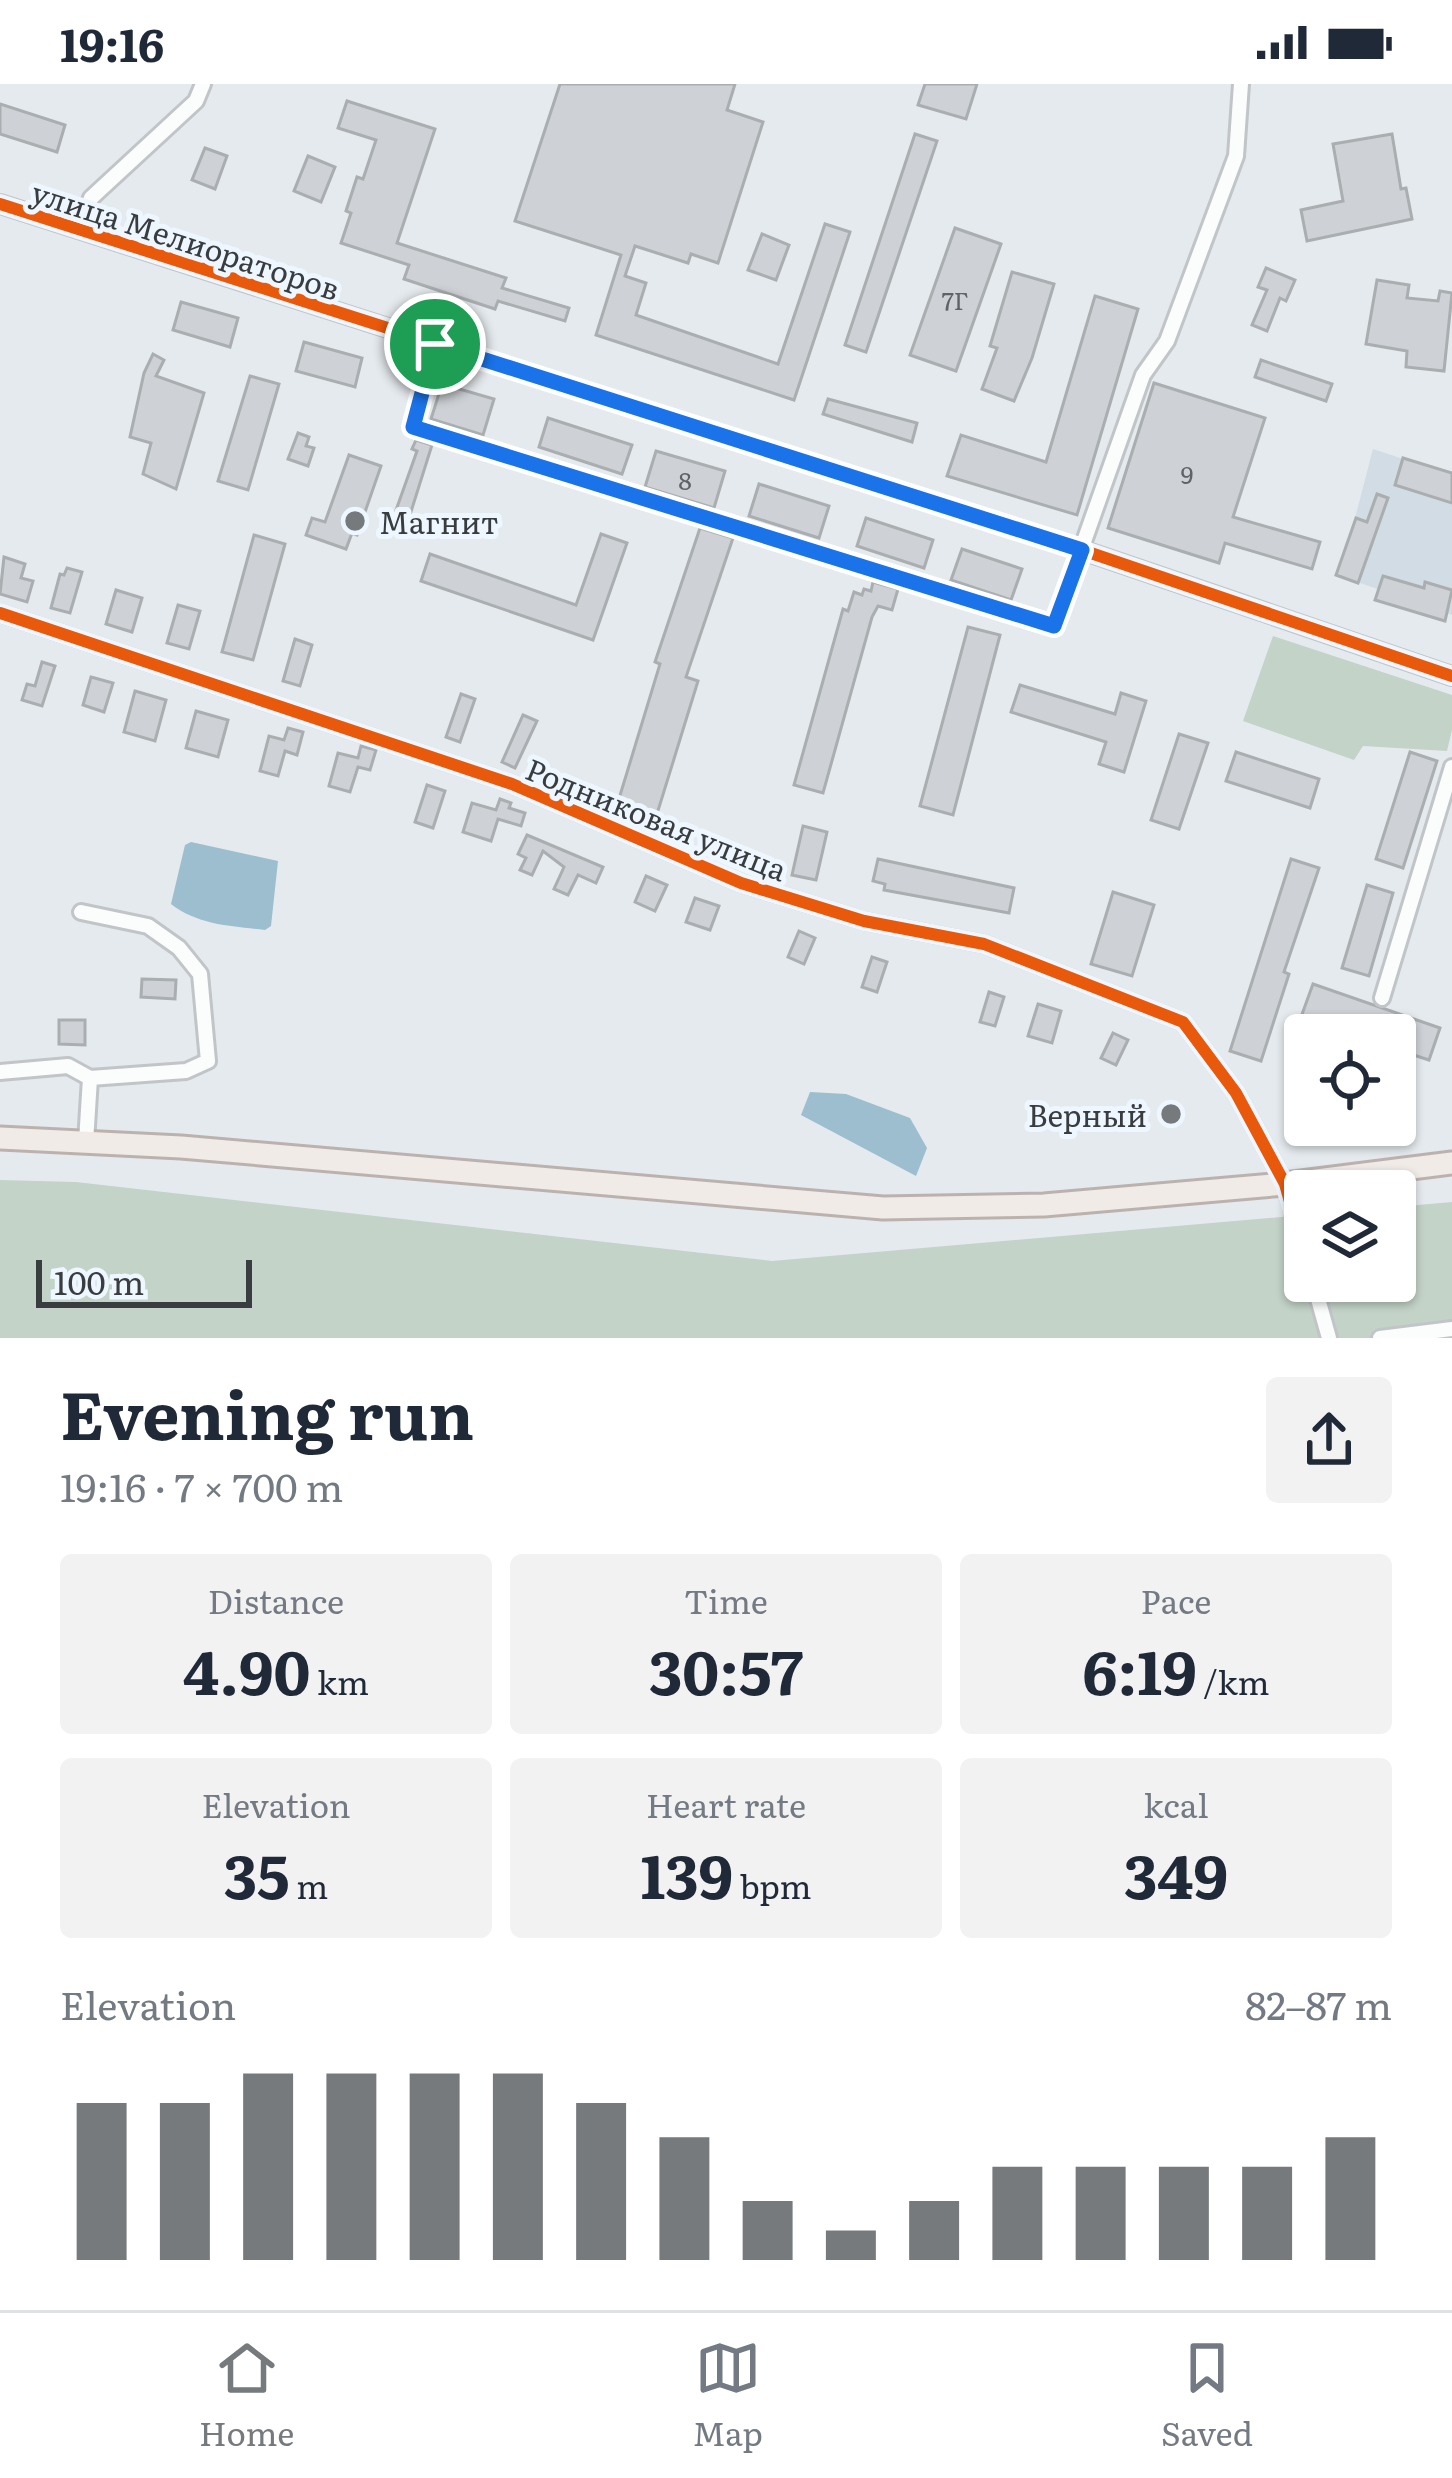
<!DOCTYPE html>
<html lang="en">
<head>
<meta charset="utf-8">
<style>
	:root { --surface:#fff; --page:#f2f2f3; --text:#1f2937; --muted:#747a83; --line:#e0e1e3; --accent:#767a7d }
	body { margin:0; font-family:Literata,serif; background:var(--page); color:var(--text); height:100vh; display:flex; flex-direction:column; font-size:45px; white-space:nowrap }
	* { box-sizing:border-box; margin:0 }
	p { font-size:39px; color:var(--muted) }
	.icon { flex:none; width:66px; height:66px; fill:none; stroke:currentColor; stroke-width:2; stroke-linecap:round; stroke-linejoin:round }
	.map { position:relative; height:1254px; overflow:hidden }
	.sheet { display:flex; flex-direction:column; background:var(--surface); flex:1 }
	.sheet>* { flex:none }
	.fabs { position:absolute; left:1284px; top:930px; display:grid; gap:24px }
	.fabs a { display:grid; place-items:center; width:132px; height:132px; border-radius:12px; background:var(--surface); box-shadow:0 3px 9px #0004; font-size:60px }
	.scale { position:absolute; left:36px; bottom:30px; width:216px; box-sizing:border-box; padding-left:12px; border:6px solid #3a3d40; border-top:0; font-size:33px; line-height:42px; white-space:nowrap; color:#3a3d40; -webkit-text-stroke:9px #eef7ff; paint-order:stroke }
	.pin { position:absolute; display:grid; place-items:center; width:102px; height:102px; color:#fff; margin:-51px; border:6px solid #fff; border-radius:50%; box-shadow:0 3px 12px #0007 }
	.round { display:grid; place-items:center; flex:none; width:126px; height:126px; border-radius:12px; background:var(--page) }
	.summary { display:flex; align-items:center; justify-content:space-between; height:204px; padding:0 60px }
	h1 { font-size:66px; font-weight:700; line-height:90px }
	.figures { display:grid; grid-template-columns:repeat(3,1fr); gap:18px; height:204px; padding:12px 60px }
	.figures div { display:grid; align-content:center; border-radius:12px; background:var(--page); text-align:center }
	.figures b { font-size:60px; font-weight:700 }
	.figures small { font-size:33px; font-weight:400 }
	.figures p { font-size:33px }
	.chart { height:336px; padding:24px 60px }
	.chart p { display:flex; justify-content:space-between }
	.chart svg { width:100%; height:216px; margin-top:12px; stroke:var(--accent); stroke-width:6 }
	.status { display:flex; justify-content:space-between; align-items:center; height:84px; padding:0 60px; background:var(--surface); direction:ltr }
	.status svg { height:33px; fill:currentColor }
	.tabs { display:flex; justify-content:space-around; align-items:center; height:168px; border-top:3px solid var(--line); background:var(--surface); font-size:33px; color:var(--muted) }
	.tabs a { display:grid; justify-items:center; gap:6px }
	.tabs .active { color:var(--accent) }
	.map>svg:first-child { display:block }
	.built { fill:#d2dce4 }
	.green { fill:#c3d3c8 }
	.water { fill:#9cbecf }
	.building { fill:#ced2d6; stroke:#aaaeb0; stroke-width:3 }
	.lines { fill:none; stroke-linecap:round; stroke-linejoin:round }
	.minor-casing { stroke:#c1c5c8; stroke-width:20 }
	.tertiary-casing { stroke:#c1c5c8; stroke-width:22 }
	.primary-casing { stroke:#bbb2ae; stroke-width:27 }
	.minor { stroke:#fbfcfc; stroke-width:14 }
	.tertiary { stroke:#fbfcfc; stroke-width:16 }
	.primary { stroke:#f0ebe7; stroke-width:21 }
	.cycleway-casing { stroke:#eef7ff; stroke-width:20 }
	.cycleway { stroke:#e8590c; stroke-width:12 }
	.route-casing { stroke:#fff; stroke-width:24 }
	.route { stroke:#1a73e8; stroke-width:15 }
	.poi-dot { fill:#767a7d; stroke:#eef7ff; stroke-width:4.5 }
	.labels { text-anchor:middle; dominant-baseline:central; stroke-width:10; stroke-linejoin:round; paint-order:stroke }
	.number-label { font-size:24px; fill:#5f6266 }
	.street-label { font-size:30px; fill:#3a3d40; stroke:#eef7ff }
	.poi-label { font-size:30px; fill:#3a3d40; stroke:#eef7ff; text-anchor:start }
</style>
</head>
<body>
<div class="status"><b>19:16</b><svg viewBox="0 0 49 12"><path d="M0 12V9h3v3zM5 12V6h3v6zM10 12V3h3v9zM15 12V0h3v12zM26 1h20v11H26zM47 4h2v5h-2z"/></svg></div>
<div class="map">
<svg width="1452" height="1254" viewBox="0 0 1452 1254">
	<rect width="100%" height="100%" fill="#e5eaee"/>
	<path class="built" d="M 1373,365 L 1452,391 L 1452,531 L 1340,492 Z"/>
	<g class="green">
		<path d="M 1273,552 L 1452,611 L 1452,646 L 1447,667 L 1363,662 L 1354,676 L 1243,637 Z"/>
		<path d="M 0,1096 L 76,1098 L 772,1177 L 1305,1131 L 1305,1197 L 1395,1197 L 1395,1123 L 1452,1118 L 1452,1254 L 0,1254 Z"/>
	</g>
	<g class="water">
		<path d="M 191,758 L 278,777 L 271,842 L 265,846 C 231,842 198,841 171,820 L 185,761 Z"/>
		<path d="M 810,1008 L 846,1010 L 910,1034 L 927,1064 L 916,1092 L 801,1031 Z"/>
	</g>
	<g class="building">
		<path d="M 560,0 L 735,0 L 727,26 L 763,38 L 718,179 L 691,170 L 688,179 L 635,162 L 625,192 L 646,199 L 636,231 L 778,280 L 825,140 L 850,148 L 794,316 L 596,251 L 621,171 L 515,137 Z"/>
		<path d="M 925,0 L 977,0 L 966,35 L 918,21 Z"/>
		<path d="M 347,17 L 435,45 L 397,159 L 506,194 L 502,204 L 569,224 L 565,237 L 498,217 L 495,225 L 404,195 L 409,181 L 341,159 L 351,129 L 346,127 L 357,93 L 363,95 L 376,56 L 338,44 Z"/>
		<path d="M 0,20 L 65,41 L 57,68 L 0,50 Z"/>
		<path d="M 915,50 L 937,57 L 866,268 L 845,261 Z"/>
		<path d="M 1392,50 L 1401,105 L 1406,104 L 1412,135 L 1307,157 L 1301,126 L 1343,117 L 1333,60 Z"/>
		<path d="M 205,64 L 227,72 L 215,105 L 192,96 Z"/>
		<path d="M 308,72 L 335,83 L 321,118 L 294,107 Z"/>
		<path d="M 955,144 L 1001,160 L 956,287 L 910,271 Z"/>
		<path d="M 762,150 L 789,161 L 776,196 L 748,186 Z"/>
		<path d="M 1266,184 L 1295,196 L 1286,217 L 1280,214 L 1267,247 L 1252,241 L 1267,206 L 1258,203 Z"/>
		<path d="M 1012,188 L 1054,200 L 1032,274 L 1014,317 L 982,305 L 997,264 L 990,262 Z"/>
		<path d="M 1377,196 L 1409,201 L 1407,214 L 1438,217 L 1440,207 L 1452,209 L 1444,287 L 1406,283 L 1407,267 L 1366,260 Z"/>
		<path d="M 1095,212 L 1138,225 L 1077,431 L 947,392 L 961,351 L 1046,378 Z"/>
		<path d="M 181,218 L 238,234 L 230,263 L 173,246 Z"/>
		<path d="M 304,258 L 362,274 L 355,303 L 296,287 Z"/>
		<path d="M 153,270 L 164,276 L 156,292 L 204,309 L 176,405 L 143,390 L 151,359 L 130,353 L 144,289 Z"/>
		<path d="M 1261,276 L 1332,300 L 1326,317 L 1255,293 Z"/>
		<path d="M 250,292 L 279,300 L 248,406 L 218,397 Z"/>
		<path d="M 1154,299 L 1265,334 L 1233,433 L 1320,458 L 1312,485 L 1225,459 L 1219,479 L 1108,444 Z"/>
		<path d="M 442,300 L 494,315 L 483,351 L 431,335 Z"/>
		<path d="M 828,315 L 917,339 L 912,358 L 823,330 Z"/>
		<path d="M 548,334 L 632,361 L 622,390 L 539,363 Z"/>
		<path d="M 298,349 L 309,353 L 306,362 L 314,364 L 308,382 L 288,375 Z"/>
		<path d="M 416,356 L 432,361 L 409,434 L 395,429 L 417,367 L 412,365 Z"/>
		<path d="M 656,367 L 725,387 L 714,424 L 645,403 Z"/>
		<path d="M 349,371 L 381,382 L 357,451 L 352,449 L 346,465 L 306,451 L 312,434 L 325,438 Z"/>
		<path d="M 1403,374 L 1452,389 L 1452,419 L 1395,401 Z"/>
		<path d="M 759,400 L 829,422 L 819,454 L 749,432 Z"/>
		<path d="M 1377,410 L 1388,414 L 1358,499 L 1336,491 L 1356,434 L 1367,438 Z"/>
		<path d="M 866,434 L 933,456 L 924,484 L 857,462 Z"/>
		<path d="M 700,444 L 733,454 L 686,593 L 698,597 L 657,730 L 618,718 L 660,580 L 655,578 Z"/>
		<path d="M 601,450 L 627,459 L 593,556 L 421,497 L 430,470 L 576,521 Z"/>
		<path d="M 254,451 L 285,460 L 253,576 L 222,568 Z"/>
		<path d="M 962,465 L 1022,485 L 1011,516 L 951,496 Z"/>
		<path d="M 4,473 L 25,480 L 21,494 L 33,497 L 27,518 L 0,510 Z"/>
		<path d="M 67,484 L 82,488 L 70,529 L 51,524 L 60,490 L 64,491 Z"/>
		<path d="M 1383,492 L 1424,504 L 1425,498 L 1452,506 L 1445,537 L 1375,516 Z"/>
		<path d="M 873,498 L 898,505 L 892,526 L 878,522 L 872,533 L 823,709 L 794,701 L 843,525 L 848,527 L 854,508 L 862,511 L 864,505 L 871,507 Z"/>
		<path d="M 116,506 L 142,514 L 132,548 L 106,540 Z"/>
		<path d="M 178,521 L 200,527 L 189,565 L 167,559 Z"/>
		<path d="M 968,543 L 1000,551 L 953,731 L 920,722 Z"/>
		<path d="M 295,555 L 312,561 L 300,602 L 283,597 Z"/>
		<path d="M 42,578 L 55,582 L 42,622 L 22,616 L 27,600 L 35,602 Z"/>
		<path d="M 91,593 L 113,599 L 104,628 L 83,621 Z"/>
		<path d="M 1020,601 L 1115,630 L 1121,609 L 1146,617 L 1124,688 L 1099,680 L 1106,658 L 1011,628 Z"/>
		<path d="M 135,607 L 166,616 L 155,657 L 124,648 Z"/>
		<path d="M 461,610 L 475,615 L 460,658 L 446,653 Z"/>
		<path d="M 196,627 L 228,636 L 218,673 L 186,664 Z"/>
		<path d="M 523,631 L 537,637 L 515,684 L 502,678 Z"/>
		<path d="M 288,644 L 303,648 L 297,671 L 285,667 L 278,692 L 260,687 L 269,652 L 284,656 Z"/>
		<path d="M 1179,650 L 1208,659 L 1179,745 L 1151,736 Z"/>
		<path d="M 361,662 L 376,666 L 370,686 L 358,683 L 350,708 L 329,702 L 338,669 L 358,674 Z"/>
		<path d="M 1236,668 L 1319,695 L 1310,724 L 1226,697 Z"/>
		<path d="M 1410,668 L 1437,677 L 1403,784 L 1376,775 Z"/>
		<path d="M 427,701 L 445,707 L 433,744 L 415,738 Z"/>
		<path d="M 500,715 L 511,719 L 509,724 L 525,729 L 521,742 L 498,735 L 491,757 L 463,748 L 472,719 L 496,726 Z"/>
		<path d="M 803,742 L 827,748 L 816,796 L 792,791 Z"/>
		<path d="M 527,751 L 603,783 L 596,799 L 578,791 L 568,811 L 554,805 L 564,783 L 543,767 L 532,791 L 520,786 L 526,774 L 518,770 Z"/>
		<path d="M 878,775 L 1014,804 L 1009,829 L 884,806 L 885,800 L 873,797 Z"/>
		<path d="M 1291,775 L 1319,784 L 1284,888 L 1289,890 L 1261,977 L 1230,967 Z"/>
		<path d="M 646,792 L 667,801 L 655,827 L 635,818 Z"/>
		<path d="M 1367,801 L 1393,809 L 1369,892 L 1342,884 Z"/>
		<path d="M 1113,808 L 1154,821 L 1132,892 L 1091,880 Z"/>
		<path d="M 695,814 L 719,822 L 710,846 L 686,838 Z"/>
		<path d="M 799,847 L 815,854 L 804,880 L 788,873 Z"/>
		<path d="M 872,873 L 887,878 L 877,908 L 862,903 Z"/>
		<path d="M 142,895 L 176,896 L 175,915 L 141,913 Z"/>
		<path d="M 1313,900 L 1440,944 L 1429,976 L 1395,965 L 1395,951 L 1354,951 L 1301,933 Z"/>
		<path d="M 989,908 L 1004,913 L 995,942 L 980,938 Z"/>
		<path d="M 1038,920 L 1061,927 L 1052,959 L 1028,952 Z"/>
		<path d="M 59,936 L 85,936 L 85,961 L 59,960 Z"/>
		<path d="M 1113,949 L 1128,956 L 1116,981 L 1101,974 Z"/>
	</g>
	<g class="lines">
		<defs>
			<g id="minor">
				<path d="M 79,144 L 91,114 L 196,17 L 203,0"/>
				<path d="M 435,261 L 413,343 L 1054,542 L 1143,291 L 1167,257 L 1236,72 L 1241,0"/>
				<path d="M 0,529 L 512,700 L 741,799 L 864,837 L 984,860 L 1183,938 L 1236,1009 L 1285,1100 L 1305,1170"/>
				<path d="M 81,828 L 148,842 L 179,864 L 200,890 L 208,977 L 186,987 L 90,994"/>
				<path d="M 1382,914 L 1452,683"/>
				<path d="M 0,988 L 68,982 L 90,994 L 86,1058"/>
				<path d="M 1313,1197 L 1329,1254"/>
				<path d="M 1380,1254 L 1452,1245"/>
			</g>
			<path id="tertiary" d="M 0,120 L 1082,466 L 1452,592"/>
			<path id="primary" d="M 0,1054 L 181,1063 L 883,1124 L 1044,1121 L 1285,1100 L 1452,1079"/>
		</defs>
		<use href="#minor" class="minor-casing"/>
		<use href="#tertiary" class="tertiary-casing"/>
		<use href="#primary" class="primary-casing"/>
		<use href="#minor" class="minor"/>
		<use href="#tertiary" class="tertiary"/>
		<use href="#primary" class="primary"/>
		<defs>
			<g id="cycleway">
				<path d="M 0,120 L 1082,466 L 1452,592"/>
				<path d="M 0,529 L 512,700 L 741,799 L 864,837 L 984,860 L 1183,938 L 1236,1009 L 1285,1100 L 1305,1170"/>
			</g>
		</defs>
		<use href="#cycleway" class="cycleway-casing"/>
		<use href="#cycleway" class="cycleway"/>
	</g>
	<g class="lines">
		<defs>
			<path id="route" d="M 435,260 L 1082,466 L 1054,542 L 413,343 Z"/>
		</defs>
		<use href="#route" class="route-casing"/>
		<use href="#route" class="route"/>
	</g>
	<g class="poi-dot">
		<circle cx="355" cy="437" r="12"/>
		<circle cx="1171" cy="1030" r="12"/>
	</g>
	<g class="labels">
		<g class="number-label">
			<text x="955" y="215">7Г</text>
			<text x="1187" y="389">9</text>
			<text x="685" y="395">8</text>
		</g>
		<g class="street-label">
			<text transform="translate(186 155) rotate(18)">улица Мелиораторов</text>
			<text transform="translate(657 734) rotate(22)">Родниковая улица</text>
		</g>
		<g class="poi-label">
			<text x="379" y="437">Магнит</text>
			<text x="1147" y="1030" text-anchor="end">Верный</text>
		</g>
	</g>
</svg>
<div class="fabs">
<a><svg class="icon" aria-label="locate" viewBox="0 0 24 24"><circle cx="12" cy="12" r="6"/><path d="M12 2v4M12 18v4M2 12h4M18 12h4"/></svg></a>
<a><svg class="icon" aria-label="layers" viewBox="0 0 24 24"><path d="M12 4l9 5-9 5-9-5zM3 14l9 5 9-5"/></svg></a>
</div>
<div class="scale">100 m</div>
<div class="pin" style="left:435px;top:260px;background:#1e9e55"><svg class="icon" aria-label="arrive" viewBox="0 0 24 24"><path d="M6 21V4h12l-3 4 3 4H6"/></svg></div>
</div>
<section class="sheet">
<div class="summary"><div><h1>Evening run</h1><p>19:16 · 7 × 700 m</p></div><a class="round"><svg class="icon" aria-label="share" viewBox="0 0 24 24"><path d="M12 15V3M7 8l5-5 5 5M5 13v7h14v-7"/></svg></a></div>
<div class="figures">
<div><p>Distance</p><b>4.90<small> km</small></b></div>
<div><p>Time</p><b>30:57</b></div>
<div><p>Pace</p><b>6:19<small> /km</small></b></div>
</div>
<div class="figures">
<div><p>Elevation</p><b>35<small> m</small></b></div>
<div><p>Heart rate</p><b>139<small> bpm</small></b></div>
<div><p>kcal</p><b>349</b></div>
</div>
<div class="chart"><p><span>Elevation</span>82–87 m</p>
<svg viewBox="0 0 160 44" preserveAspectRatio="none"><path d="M5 44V12M15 44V12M25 44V6M35 44V6M45 44V6M55 44V6M65 44V12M75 44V19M85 44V32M95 44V38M105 44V32M115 44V25M125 44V25M135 44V25M145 44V25M155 44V19"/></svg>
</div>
</section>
<nav class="tabs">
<a class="active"><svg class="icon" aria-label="home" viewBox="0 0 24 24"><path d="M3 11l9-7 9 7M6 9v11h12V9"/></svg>Home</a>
<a><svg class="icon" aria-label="map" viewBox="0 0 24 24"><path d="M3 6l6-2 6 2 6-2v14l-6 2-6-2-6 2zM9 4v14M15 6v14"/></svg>Map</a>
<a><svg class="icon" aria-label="saved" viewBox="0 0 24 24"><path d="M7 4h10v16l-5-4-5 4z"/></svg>Saved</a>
</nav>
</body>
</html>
